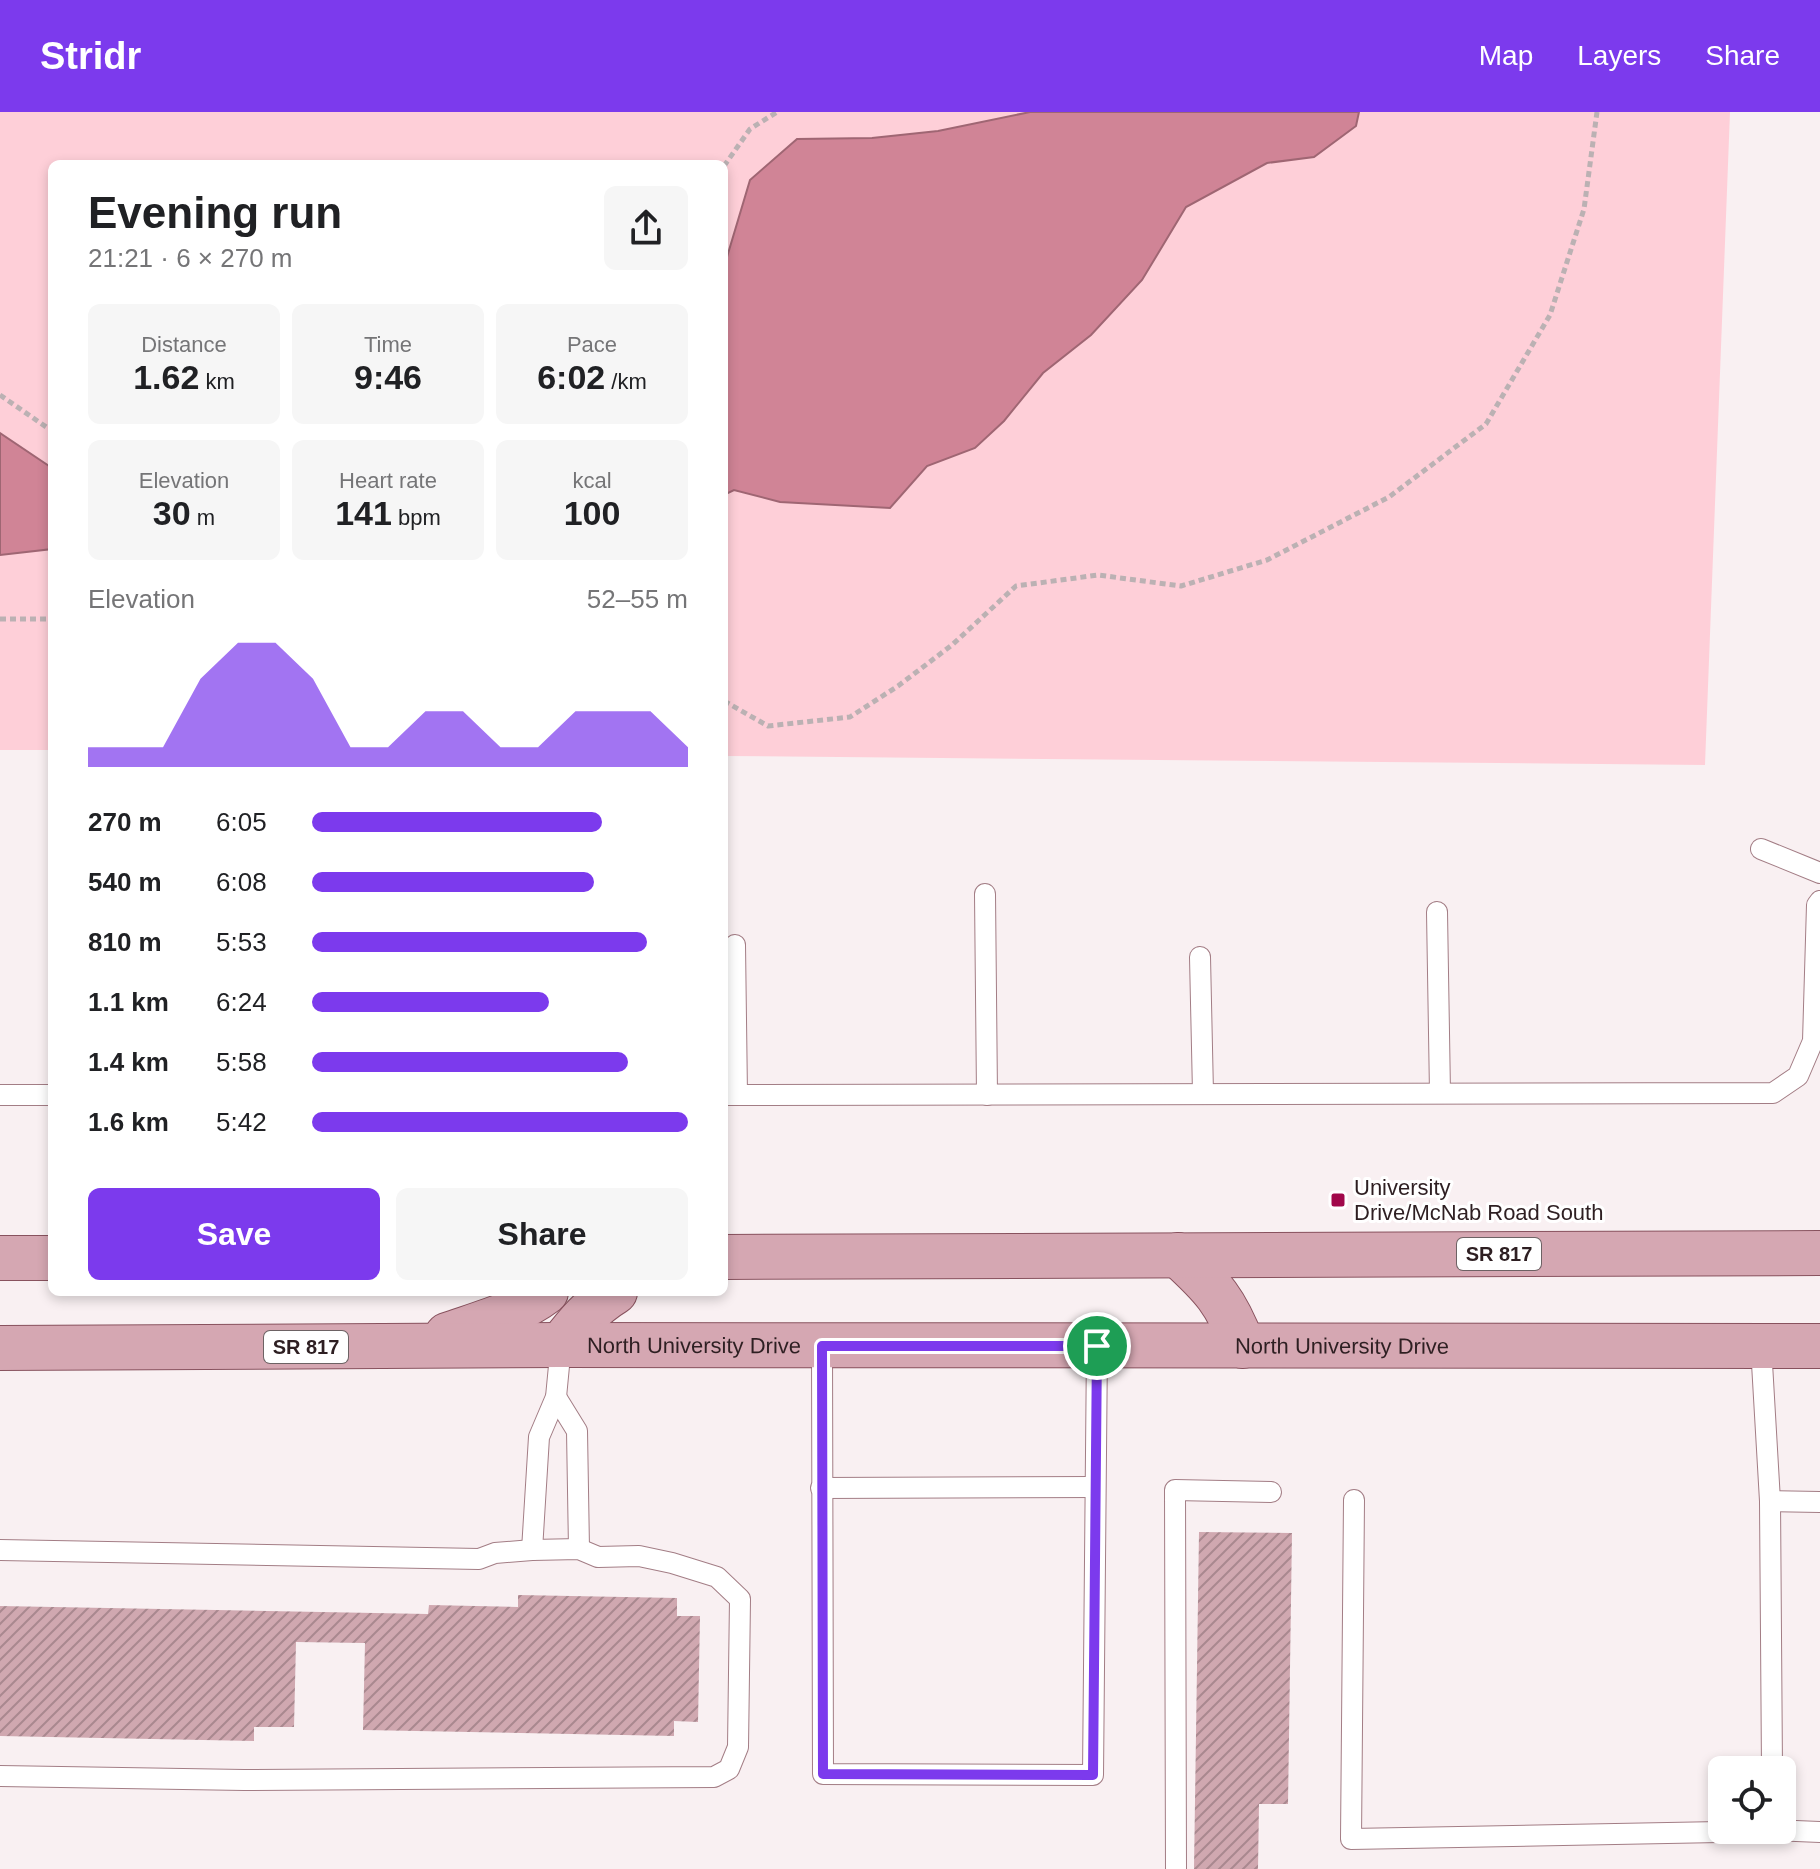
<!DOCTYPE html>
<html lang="en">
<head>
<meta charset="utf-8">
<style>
	:root { --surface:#fff; --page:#f6f6f6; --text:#202124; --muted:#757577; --accent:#7c3aed }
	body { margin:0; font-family:Arial,sans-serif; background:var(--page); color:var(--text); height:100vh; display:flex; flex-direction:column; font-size:30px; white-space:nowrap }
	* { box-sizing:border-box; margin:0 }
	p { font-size:26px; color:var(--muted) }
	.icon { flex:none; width:44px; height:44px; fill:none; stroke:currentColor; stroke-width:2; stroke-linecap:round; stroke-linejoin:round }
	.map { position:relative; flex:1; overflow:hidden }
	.panel { position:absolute; left:48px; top:48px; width:680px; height:1136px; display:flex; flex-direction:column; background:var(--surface); border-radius:12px; box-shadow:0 4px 12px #0003 }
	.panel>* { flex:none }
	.controls { position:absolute; left:1708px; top:1644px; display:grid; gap:16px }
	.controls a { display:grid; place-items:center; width:88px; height:88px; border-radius:12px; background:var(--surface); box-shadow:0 4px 12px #0003; font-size:40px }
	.pin { position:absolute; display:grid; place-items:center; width:68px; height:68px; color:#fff; margin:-34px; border:4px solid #fff; border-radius:50%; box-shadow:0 2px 8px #0007 }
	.round { display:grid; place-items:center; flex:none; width:84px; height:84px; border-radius:12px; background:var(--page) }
	.headline { display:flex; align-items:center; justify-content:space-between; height:136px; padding:0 40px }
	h1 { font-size:44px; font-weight:700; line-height:60px }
	.figures { display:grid; grid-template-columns:repeat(3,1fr); gap:12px; height:136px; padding:8px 40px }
	.figures div { display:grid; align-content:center; border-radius:12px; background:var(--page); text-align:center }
	.figures b { font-size:34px; font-weight:700 }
	.figures small { font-size:22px; font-weight:400 }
	.figures p { font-size:22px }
	.chart { height:224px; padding:16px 40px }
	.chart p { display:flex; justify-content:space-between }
	.chart svg { width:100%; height:144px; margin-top:8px; fill:var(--accent); opacity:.7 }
	.button { display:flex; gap:16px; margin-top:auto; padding:16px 40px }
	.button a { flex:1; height:92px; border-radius:12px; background:var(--accent); color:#fff; font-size:32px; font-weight:700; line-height:92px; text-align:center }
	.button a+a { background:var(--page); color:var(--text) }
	ul { padding:0 40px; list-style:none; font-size:26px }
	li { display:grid; grid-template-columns:128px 96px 1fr; align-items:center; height:60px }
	li i { height:20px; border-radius:10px; background:var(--accent) }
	header { display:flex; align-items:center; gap:48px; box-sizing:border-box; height:112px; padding:0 40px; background:var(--accent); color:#fff }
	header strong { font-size:38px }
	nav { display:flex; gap:44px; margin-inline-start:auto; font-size:28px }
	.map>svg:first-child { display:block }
	.grass { fill:#fecfd8 }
	.water { fill:#d08496; stroke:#9f6673; stroke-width:2 }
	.building { fill:url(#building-hatch) }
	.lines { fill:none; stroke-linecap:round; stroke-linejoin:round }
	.lane-casing { stroke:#a37d85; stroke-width:22 }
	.primary-casing { stroke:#88525e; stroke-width:46 }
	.path { stroke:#bbb1b3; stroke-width:5; stroke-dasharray:6 4; stroke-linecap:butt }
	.lane { stroke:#fff; stroke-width:20 }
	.primary { stroke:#d5a7b2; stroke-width:44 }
	.route-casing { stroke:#fff; stroke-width:16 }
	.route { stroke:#7c3aed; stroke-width:10 }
	.poi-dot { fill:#a1084b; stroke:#fff; stroke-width:3 }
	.labels { text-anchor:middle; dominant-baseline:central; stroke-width:6; stroke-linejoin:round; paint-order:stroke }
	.shield { fill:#fff; stroke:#6d6264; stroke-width:2 }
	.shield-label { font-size:20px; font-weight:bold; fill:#2e1f22 }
	.poi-label { font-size:22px; fill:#2e1f22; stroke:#fff; text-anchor:start }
	.street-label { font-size:22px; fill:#2e1f22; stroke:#fff }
</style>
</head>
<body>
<header>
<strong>Stridr</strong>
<nav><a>Map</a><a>Layers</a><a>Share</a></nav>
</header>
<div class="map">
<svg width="1820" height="1757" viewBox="0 0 1820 1757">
	<defs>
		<pattern id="building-hatch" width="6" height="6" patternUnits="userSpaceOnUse" patternTransform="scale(2)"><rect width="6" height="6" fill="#d0a8b0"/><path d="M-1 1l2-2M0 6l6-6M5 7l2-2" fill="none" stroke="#a9888f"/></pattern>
	</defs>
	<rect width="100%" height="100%" fill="#f9f0f2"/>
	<path class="grass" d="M 0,0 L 1730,0 L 1705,653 L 724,644 L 724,52 L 52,52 L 52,638 L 0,638 Z"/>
	<g class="water">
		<path d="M 1030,0 L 1359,0 L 1356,14 L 1314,45 L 1267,51 L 1186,95 L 1142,168 L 1091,223 L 1043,261 L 1004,309 L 975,336 L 927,354 L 890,396 L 780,390 L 734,378 L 724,383 L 724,161 L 727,145 L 750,68 L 797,27 L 872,26 L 938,19 Z"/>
		<path d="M 0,321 L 52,356 L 52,437 L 0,443 Z"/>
	</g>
	<g class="building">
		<path d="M 1199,1420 L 1292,1421 L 1288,1692 L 1259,1692 L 1258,1757 L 1194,1757 Z"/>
		<path d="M 518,1483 L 677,1486 L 677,1504 L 700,1504 L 698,1610 L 674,1609 L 674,1624 L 363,1618 L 365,1531 L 296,1530 L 294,1615 L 254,1615 L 254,1629 L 0,1624 L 0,1494 L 428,1502 L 429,1493 L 518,1495 Z"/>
	</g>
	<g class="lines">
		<defs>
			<g id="lane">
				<path d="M 1761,737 L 1820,761"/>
				<path d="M 985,782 L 987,983"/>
				<path d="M 1437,800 L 1440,981"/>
				<path d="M 735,833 L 737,983"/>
				<path d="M 1200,845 L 1203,981"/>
				<path d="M 0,983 L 52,983"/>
				<path d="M 724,983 L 1773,981 L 1798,964 L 1813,929 L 1817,793 L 1820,789"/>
				<path d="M 822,1234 L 823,1662 L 1093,1663 L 1097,1234"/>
				<path d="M 1761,1234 L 1770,1389 L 1772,1658"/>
				<path d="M 556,1285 L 577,1319 L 579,1437"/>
				<path d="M 821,1376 L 1095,1375"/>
				<path d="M 1354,1388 L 1351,1727 L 1772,1719"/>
				<path d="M 1770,1389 L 1820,1390"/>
				<path d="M 0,1438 L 479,1447 L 495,1441 L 532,1438 L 579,1437 L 598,1445 L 639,1444 L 672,1451 L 717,1465 L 740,1487 L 738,1635 L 729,1657 L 714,1665 L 244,1668 L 0,1664"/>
				<path d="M 532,1438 L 539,1325 L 556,1285 L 561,1233"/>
				<path d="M 1772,1718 L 1820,1720"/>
				<path d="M 1176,1757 L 1175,1378 L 1271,1380"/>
			</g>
			<g id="primary">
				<path d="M 1178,1143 C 1213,1175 1226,1189 1243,1234"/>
				<path d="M 724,1145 L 1820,1141"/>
				<path d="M 0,1146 L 52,1146"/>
				<path d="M 447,1223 C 481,1211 517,1202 546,1180"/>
				<path d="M 561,1233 C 577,1212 592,1194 615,1180"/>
				<path id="s1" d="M 0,1236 L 561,1233 L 1820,1234"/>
			</g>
		</defs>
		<use href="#lane" class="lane-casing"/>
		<use href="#primary" class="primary-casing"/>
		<g class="path">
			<path d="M 724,54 L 750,17 L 777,0"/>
			<path d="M 0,283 L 52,319"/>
			<path d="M 0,507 L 52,507"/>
			<path d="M 724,589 L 768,614 L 850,605 L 898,574 L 952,533 L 1016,474 L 1098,463 L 1181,474 L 1267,448 L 1389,385 L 1486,312 L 1550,203 L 1584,97 L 1597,0"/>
		</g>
		<use href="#lane" class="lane"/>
		<use href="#primary" class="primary"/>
	</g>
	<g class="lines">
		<defs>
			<path id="route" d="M 822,1234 L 1097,1234 L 1093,1663 L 823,1662 Z"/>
		</defs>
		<use href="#route" class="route-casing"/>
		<use href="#route" class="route"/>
	</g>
	<rect class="poi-dot" x="1330" y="1080" width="16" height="16" rx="4"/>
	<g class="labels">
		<g class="shield">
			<rect x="1457" y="1126" width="84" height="32" rx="6"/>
			<rect x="264" y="1219" width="84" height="32" rx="6"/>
		</g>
		<g class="shield-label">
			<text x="1499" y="1142">SR 817</text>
			<text x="306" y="1235">SR 817</text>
		</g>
		<g class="poi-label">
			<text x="1354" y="1075">University<tspan x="1354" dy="25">Drive/McNab Road South</tspan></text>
		</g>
		<g class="street-label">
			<text stroke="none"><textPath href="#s1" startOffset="694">North University Drive</textPath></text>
			<text stroke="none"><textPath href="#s1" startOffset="1342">North University Drive</textPath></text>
		</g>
	</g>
</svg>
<div class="controls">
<a><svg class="icon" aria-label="locate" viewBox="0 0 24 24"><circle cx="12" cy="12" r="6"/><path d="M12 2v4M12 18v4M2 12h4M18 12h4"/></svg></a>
</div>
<div class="pin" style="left:1097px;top:1234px;background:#1e9e55"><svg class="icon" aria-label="arrive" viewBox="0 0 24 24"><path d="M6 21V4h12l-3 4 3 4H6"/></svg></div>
<section class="panel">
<div class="headline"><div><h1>Evening run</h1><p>21:21 · 6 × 270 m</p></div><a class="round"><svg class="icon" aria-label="share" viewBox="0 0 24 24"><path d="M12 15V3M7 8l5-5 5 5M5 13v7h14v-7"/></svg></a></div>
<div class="figures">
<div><p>Distance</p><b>1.62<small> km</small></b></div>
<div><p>Time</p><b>9:46</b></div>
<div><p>Pace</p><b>6:02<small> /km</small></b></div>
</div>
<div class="figures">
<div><p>Elevation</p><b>30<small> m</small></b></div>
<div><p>Heart rate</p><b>141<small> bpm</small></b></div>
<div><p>kcal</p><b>100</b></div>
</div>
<div class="chart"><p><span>Elevation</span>52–55 m</p>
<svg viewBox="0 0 160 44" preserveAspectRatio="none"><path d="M0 44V38L10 38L20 38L30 17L40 6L50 6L60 17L70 38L80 38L90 27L100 27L110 38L120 38L130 27L140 27L150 27L160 38V44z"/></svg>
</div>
<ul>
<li><b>270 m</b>6:05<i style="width:77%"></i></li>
<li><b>540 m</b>6:08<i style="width:75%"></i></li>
<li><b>810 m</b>5:53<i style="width:89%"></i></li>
<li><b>1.1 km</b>6:24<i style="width:63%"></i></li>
<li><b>1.4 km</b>5:58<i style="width:84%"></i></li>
<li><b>1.6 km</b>5:42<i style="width:100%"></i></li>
</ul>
<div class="button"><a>Save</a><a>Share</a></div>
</section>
</div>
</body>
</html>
